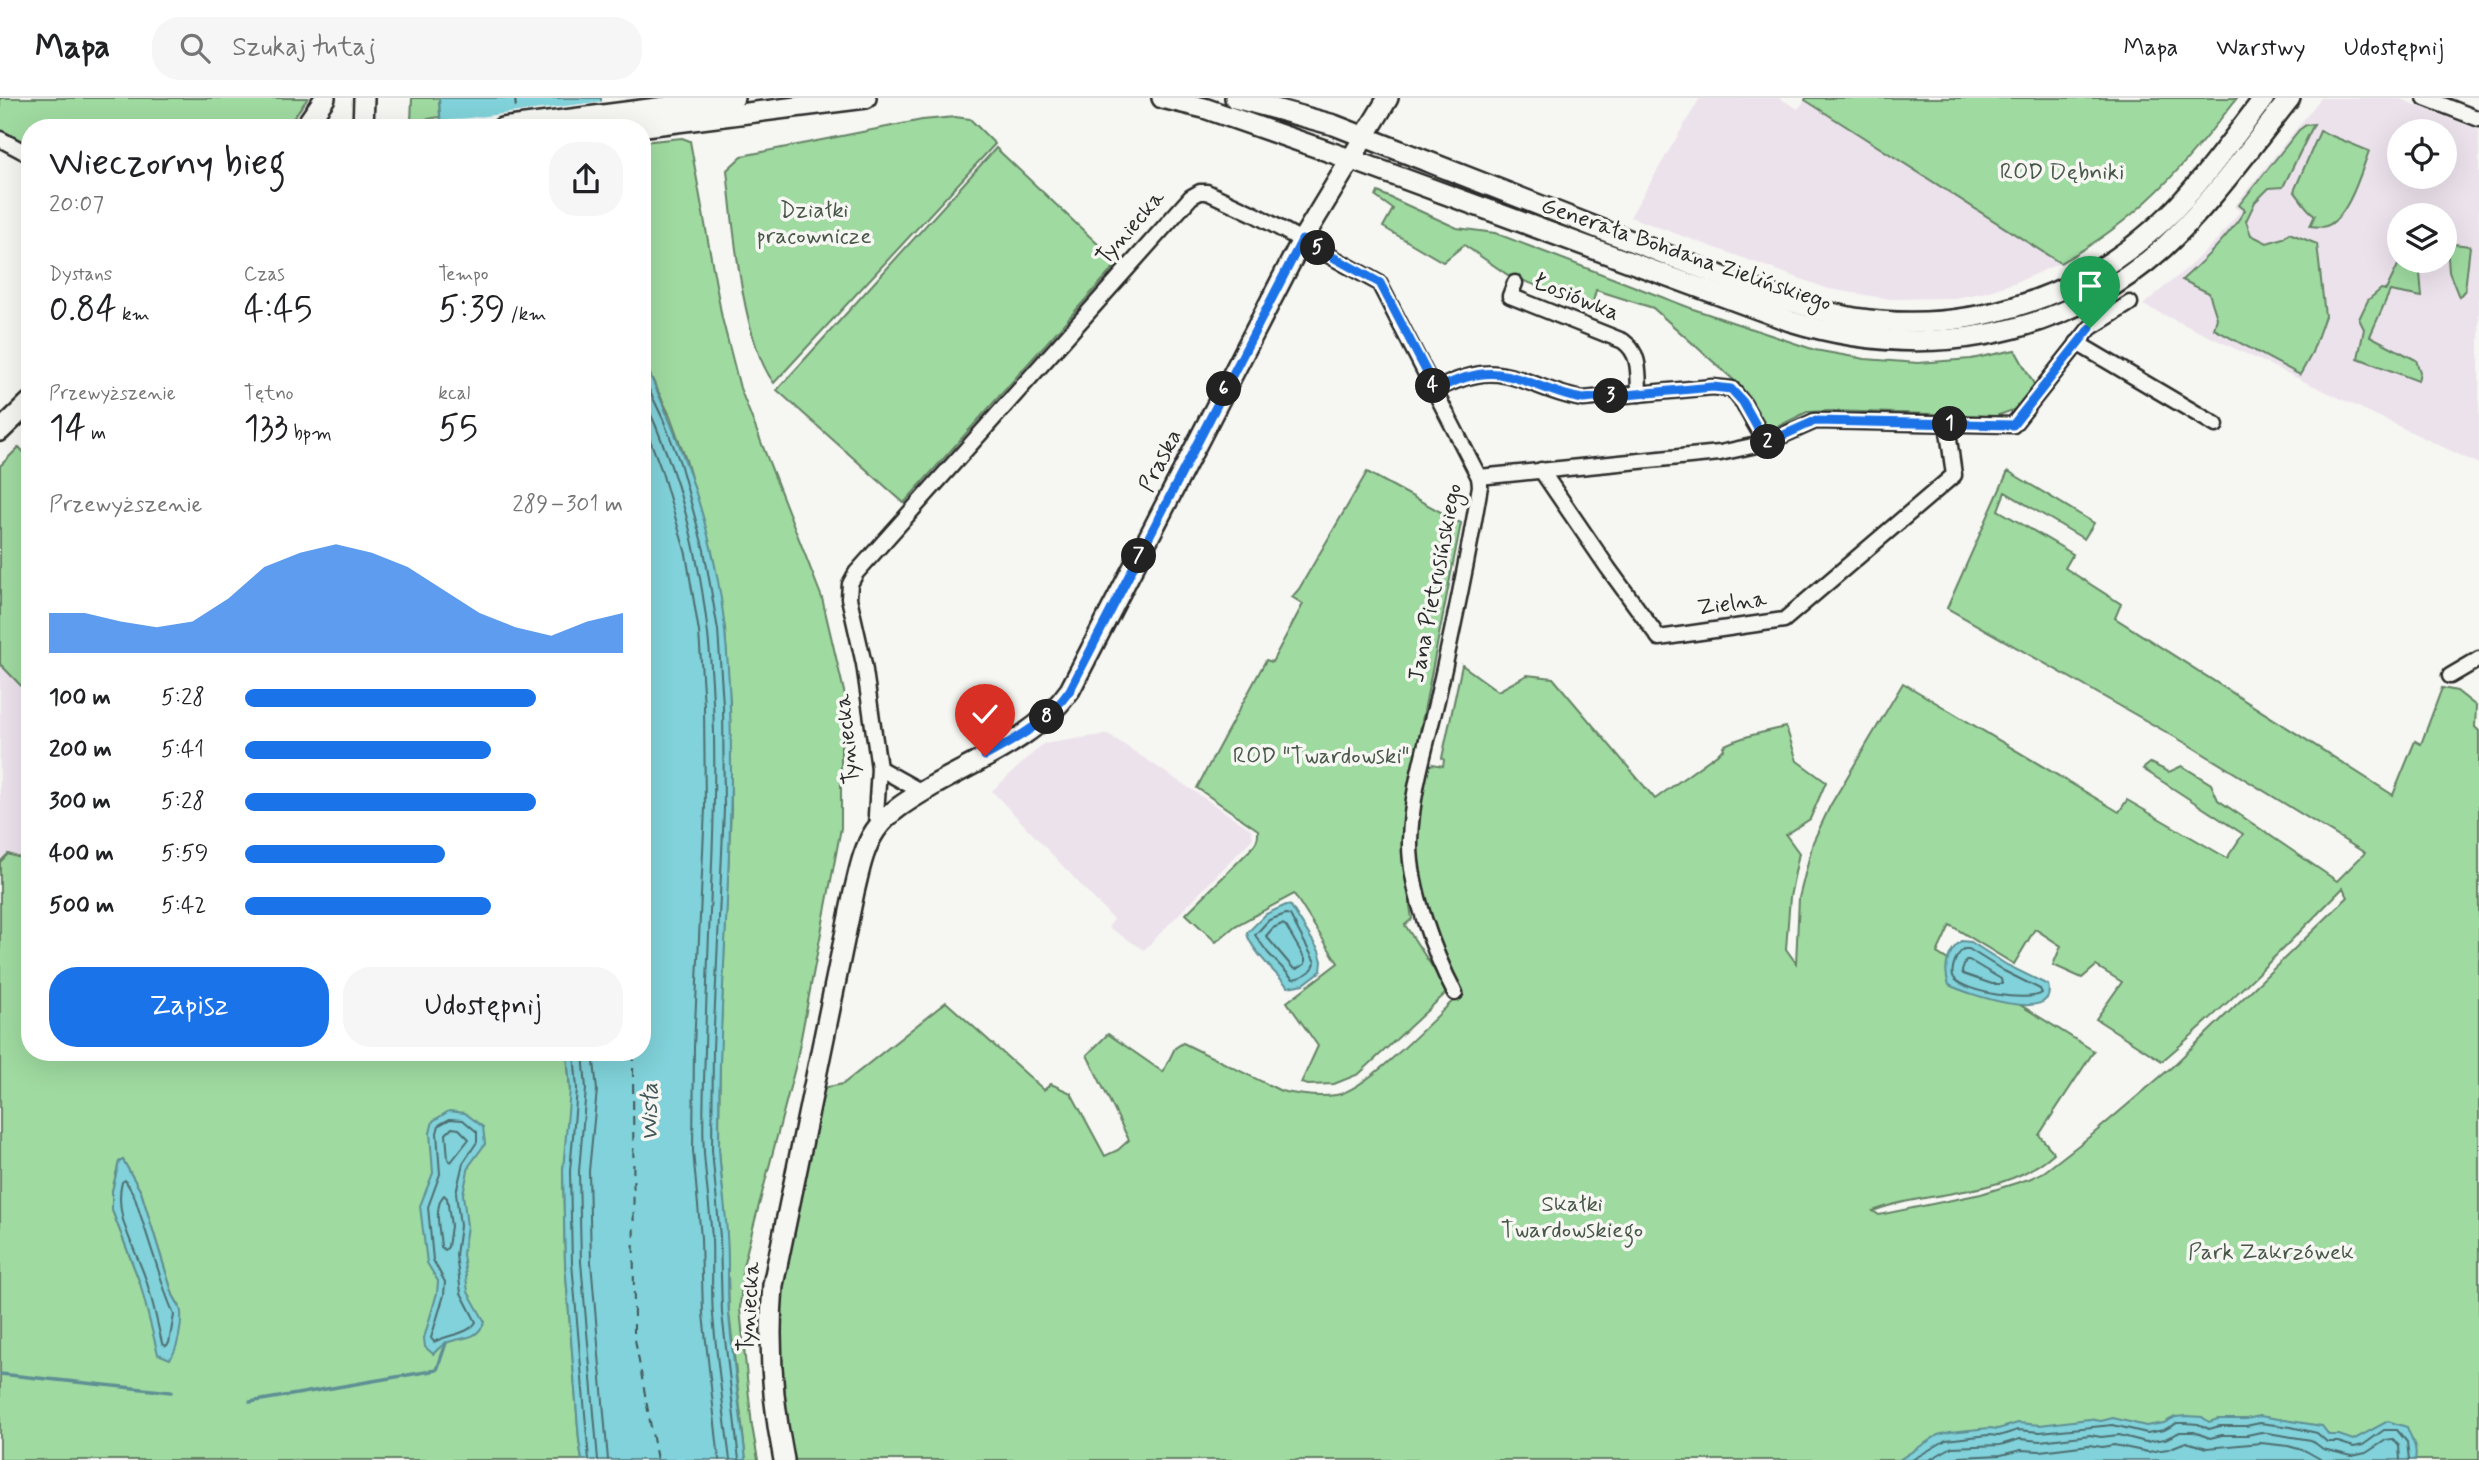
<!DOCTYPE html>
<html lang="pl">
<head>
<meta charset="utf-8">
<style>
	:root { --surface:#fff; --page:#f6f6f6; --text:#202124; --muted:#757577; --line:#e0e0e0; --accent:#1a73e8 }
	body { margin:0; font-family:Mynerve,sans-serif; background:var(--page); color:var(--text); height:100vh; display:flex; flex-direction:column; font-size:26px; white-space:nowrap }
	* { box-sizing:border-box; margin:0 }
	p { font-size:23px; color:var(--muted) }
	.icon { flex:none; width:38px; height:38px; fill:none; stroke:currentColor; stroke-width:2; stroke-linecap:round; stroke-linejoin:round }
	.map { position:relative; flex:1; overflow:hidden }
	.sheet { position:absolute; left:21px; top:21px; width:630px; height:942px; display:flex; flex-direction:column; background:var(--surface); border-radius:28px; box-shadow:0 7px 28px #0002 }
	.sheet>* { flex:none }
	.buttons { position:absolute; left:2387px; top:21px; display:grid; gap:14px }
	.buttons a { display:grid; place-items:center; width:70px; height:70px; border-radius:50%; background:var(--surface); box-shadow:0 7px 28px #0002; font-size:35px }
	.pin { position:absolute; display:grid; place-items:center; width:60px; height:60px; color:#fff; margin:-72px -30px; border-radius:50% 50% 50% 0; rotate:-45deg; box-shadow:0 0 7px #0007 }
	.pin .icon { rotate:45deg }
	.km { position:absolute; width:35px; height:35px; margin:-18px; border-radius:50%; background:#222; color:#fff; font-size:19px; line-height:35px; text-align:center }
	.round { display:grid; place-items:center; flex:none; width:74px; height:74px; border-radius:28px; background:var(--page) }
	.head { display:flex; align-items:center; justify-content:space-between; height:119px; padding:0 28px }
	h1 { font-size:38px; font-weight:600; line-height:52px }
	.figures { display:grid; grid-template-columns:repeat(3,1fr); gap:10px; height:119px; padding:7px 28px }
	.figures div { display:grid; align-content:center }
	.figures b { font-size:35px; font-weight:600 }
	.figures small { font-size:19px; font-weight:400 }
	.figures p { font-size:19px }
	.chart { height:196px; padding:14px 28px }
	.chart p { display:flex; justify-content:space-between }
	.chart svg { width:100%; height:126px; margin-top:7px; fill:var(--accent); opacity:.7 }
	.button { display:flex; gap:14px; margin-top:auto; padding:14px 28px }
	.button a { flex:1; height:80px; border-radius:28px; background:var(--accent); color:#fff; font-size:28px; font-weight:600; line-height:80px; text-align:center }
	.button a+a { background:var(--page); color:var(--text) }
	ul { padding:0 28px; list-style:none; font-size:23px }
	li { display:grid; grid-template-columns:112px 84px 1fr; align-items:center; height:52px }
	li i { height:18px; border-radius:9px; background:var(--accent) }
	header { display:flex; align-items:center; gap:42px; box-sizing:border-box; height:98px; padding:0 35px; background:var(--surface); border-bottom:2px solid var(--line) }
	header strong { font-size:33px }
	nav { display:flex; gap:38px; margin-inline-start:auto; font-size:24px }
	.search { width:490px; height:63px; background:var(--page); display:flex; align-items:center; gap:18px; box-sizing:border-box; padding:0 24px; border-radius:28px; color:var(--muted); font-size:26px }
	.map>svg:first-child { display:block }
	.built { fill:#ece2ec; fill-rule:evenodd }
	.green { fill:#9fdaa0; stroke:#658266; stroke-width:2; fill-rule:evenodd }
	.water { fill:#81d2da; stroke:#5f8f94; stroke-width:2 }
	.pier { fill:#f6f6f2 }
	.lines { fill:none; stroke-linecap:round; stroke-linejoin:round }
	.shore { stroke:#4d6e71; stroke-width:2 }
	.stream { stroke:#5f8f94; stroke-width:3.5 }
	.ferry { stroke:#405557; stroke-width:2; stroke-dasharray:9 7; stroke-linecap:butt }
	.street-casing { stroke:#2b2b2b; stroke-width:19 }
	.secondary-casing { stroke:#2b2b2b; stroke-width:24 }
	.street { stroke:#f6f6f2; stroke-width:14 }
	.secondary { stroke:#f6f6f2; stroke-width:19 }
	.route-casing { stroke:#fff; stroke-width:14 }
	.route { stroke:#1a73e8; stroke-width:9 }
	.labels { text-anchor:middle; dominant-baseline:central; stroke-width:7; stroke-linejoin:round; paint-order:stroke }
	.park-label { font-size:23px; fill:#485748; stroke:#f6f6f2 }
	.street-label { font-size:23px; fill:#2b2b2b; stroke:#f6f6f2 }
	.water-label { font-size:24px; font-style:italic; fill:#405557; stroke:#f6f6f2 }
</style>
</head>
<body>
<header>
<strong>Mapa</strong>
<div class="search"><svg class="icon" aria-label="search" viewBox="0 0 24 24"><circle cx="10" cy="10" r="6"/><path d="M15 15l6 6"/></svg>Szukaj tutaj</div>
<nav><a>Mapa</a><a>Warstwy</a><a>Udostępnij</a></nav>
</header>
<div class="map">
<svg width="2479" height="1362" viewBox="0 0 2479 1362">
	<rect width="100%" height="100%" fill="#f6f6f2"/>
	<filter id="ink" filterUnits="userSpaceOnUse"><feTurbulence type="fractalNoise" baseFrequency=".0143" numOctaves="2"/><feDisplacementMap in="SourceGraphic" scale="14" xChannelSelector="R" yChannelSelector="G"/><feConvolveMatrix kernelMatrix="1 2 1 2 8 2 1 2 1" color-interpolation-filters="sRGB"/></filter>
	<g filter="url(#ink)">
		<g class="built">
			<path d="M 1700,0 L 1779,0 L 1798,11 L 1805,2 L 2060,165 L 2022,182 L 1986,194 L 1955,200 L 1890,201 L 1829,191 L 1630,119 Z"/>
			<path d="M 2321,0 L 2398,0 L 2479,32 L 2479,366 L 2143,207 L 2186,171 L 2217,142 L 2240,113 L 2234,109 ZM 2399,33 L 2445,33 L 2445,79 L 2399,79 ZM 2399,117 L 2445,117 L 2445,163 L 2399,163 Z"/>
			<path d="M 0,566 L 30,597 L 30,763 L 8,756 L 0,764 Z"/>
			<path d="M 1108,636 L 1252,732 L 1253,740 L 1144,852 L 1108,829 L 1114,822 L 992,693 L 1043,646 Z"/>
		</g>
		<g class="green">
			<path d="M 0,0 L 308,0 L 286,30 L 30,30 L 30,48 L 0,33 Z"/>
			<path d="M 412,0 L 439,0 L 440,19 L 411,24 Z"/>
			<path d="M 1806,0 L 2237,0 C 2183,70 2139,122 2060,165 L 1805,2 Z"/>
			<path d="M 955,19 L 970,21 L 995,46 L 774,285 C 742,243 733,127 727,72 L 742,58 L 922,22 Z"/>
			<path d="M 2314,26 L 2283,89 L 2269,90 L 2255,104 L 2246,123 L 2251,137 L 2267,145 L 2283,140 L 2289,135 L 2317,146 L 2325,218 L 2311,257 L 2300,277 L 2214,231 L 2217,220 L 2209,195 L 2182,182 C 2206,160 2228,139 2245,112 L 2239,107 L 2299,32 L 2306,27 Z"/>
			<path d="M 2320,33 L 2369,53 C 2361,74 2348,121 2326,128 C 2321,130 2315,128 2310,128 L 2315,117 C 2306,112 2301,101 2294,93 Z"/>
			<path d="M 682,40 L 690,43 L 722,220 L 740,290 L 822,500 L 850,619 L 841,648 L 841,730 L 796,966 L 743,1168 L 740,1211 L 752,1328 L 758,1362 L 746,1362 L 729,1214 L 727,1139 L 719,1052 L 720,950 L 731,711 L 730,606 L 725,531 L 711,450 L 686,362 L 670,318 L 642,260 L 642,44 Z"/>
			<path d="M 996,50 L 1118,165 L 904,405 L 777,292 Z"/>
			<path d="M 1378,94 L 1457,130 L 1495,135 L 1693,211 L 1815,252 L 1865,261 L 1918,265 L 1971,261 L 2015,252 L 2035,288 L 2016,311 L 1996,318 L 1830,313 L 1807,314 L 1777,329 L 1765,327 L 1737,285 L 1653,210 L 1596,192 L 1592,208 L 1508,177 L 1464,147 L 1443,164 L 1383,129 L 1393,111 L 1376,99 Z"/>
			<path d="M 2447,145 L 2470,148 L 2465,192 L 2459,199 L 2449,174 Z"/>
			<path d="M 2400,163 L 2419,163 L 2422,199 L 2390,193 L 2370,238 L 2416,262 L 2420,274 L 2418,283 L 2358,260 L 2364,231 L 2359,221 L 2368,202 L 2381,191 L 2386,192 Z"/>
			<path d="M 19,349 L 30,361 L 30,597 L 0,566 L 0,368 Z"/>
			<path d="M 2008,373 L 2094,425 L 2084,441 L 2005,394 L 1998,412 L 2073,456 L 2065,470 L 2121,506 L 2115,520 L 2393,697 L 2415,643 L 2421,646 L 2442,590 L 2457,593 L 2476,608 L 2475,629 L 2479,633 L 2479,1362 L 793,1362 L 784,1324 L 777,1277 L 781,1174 L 822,990 L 843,986 L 946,904 L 1044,992 L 1051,986 L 1071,995 L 1105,1058 L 1118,1052 L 1129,1042 L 1087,957 L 1108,936 L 1163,974 L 1175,950 L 1183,945 L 1281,993 C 1299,997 1318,1000 1336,997 C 1368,991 1433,921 1459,897 L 1433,839 L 1414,752 L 1425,669 L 1433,666 L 1443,668 L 1444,662 L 1442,660 L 1462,567 L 1498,593 L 1527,577 L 1553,580 L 1655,701 L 1724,651 L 1723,648 C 1742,638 1765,634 1786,629 L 1797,663 L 1826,684 L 1810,721 L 1786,737 L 1799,755 L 1790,799 L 1786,851 L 1796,865 L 1799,800 L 1813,744 L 1830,708 L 1903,585 L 2119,714 L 2127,702 L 2227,760 L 2243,736 L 2143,671 L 2150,665 L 2169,674 L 2182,668 L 2211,686 L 2218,702 L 2337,783 L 2365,755 L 2189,647 L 1947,510 ZM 2343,790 L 2348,799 L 2173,968 L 2093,1036 L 2044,1074 L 2029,1081 L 1981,1096 L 1879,1117 L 1873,1113 C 1932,1091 2004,1100 2054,1055 L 2039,1037 L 2094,953 L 1937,855 L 1950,827 L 2014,866 L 2035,831 L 2061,848 L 2053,867 L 2082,880 L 2096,868 L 2122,884 L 2096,921 L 2162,963 C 2226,909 2284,850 2343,790 Z"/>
			<path d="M 1367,374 L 1461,425 L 1415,659 L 1402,754 L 1412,821 L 1405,827 L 1446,890 L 1445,896 L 1359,976 L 1334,986 L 1308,987 L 1301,985 L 1318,948 L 1287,904 L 1338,865 L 1294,796 L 1235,828 L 1216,844 L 1186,816 L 1249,753 C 1255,746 1259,742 1258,732 L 1197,690 C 1219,647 1243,605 1266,562 L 1272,564 L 1303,506 L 1292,499 L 1299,491 Z"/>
			<path d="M 8,756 L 30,763 L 30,954 L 567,954 L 571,1008 L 563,1072 L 565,1165 L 579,1342 L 582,1362 L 0,1362 L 0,764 ZM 123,1062 L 141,1094 L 173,1197 L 180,1209 L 140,1185 L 112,1112 L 112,1093 L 119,1064 Z"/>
		</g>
		<g class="water">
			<path d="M 439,0 L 601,0 L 601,30 L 441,30 Z"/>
			<path d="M 642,260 C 683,346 716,438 725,533 C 742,705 717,877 719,1049 C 720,1079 726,1109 727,1138 C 729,1165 727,1191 729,1217 C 733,1265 740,1314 746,1362 L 582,1362 L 579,1342 L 565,1165 L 563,1072 L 570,991 L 567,954 L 642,954 Z"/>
			<path d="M 1286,807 L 1291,808 L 1319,853 L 1322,863 L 1321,873 L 1304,886 L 1288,889 C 1277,876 1250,851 1247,835 L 1266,816 Z"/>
			<path d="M 1961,843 L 1971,844 L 2007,867 L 2048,887 C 2059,928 1965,895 1949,887 C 1943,871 1947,854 1961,843 Z"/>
			<path d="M 449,1013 L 465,1015 L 483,1029 L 485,1046 L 469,1068 L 463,1096 L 467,1128 L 463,1156 L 468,1194 L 485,1224 C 474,1245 464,1237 446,1245 C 442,1247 437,1252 433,1256 L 425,1249 L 424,1240 L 437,1195 L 438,1183 L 427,1165 L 420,1108 L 433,1075 L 430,1035 L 433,1023 Z"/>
			<path d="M 123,1062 L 141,1094 L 173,1197 C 176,1203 180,1208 181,1214 C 182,1227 178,1251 170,1261 L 158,1256 L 140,1185 L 112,1112 L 112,1093 L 119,1064 Z"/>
			<path d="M 2187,1318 L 2202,1319 L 2209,1324 L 2218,1321 L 2246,1321 L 2260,1318 L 2322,1328 L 2329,1337 L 2339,1337 L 2353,1342 L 2388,1323 L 2407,1329 C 2411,1341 2418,1348 2415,1362 L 1899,1362 L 1938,1337 L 1950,1334 L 1989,1330 L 1998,1331 L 2018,1325 L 2040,1327 L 2089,1321 L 2101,1323 L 2113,1320 L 2146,1328 L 2164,1325 L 2175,1319 Z"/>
		</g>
		<path class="pier" d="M 605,3 L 604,30 L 438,30 L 437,24 Z"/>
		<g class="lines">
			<g class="shore">
				<path d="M 642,277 L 663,321 L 680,365 L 704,452 L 718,532 L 723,607 L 724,711 L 713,950 L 712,1052 L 720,1139 L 722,1215 L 739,1362"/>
				<path d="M 642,297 C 745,511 709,725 705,952 C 704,986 702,1021 704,1055 C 706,1084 710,1112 712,1141 C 713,1166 711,1192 713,1217 C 717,1265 724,1314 730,1362"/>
				<path d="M 642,321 L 661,371 L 686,456 L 699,534 L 704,608 L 705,710 L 694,949 L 693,1053 L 701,1140 L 703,1216 L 719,1362"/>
				<path d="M 1286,816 L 1290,817 L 1315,864 C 1314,874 1302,879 1293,881 L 1268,855 L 1255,837 L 1269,822 Z"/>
				<path d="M 1282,826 L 1286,828 L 1305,861 L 1305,866 L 1297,871 L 1293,870 L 1266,838 L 1273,830 Z"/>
				<path d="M 1964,851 L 1969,851 L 2004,873 L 2040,891 L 2042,895 C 2028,905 1963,894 1954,880 C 1951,875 1953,873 1953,869 C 1955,861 1958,855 1964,851 Z"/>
				<path d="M 1969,862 L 2001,881 L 2002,886 L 1992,886 L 1963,876 L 1962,873 L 1966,862 Z"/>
				<path d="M 574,954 L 577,991 L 570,1073 L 572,1165 L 589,1362"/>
				<path d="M 583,954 L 586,991 L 579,1073 L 581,1164 L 598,1362"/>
				<path d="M 593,954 L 597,992 L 589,1073 L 591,1164 L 608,1362"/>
				<path d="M 450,1021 L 463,1022 L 477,1034 L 477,1044 L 463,1065 L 456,1095 L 460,1128 L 456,1157 L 461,1195 L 476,1224 C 468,1237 448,1236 434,1244 L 431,1240 L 444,1197 L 445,1184 L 433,1162 L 428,1109 L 440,1076 L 437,1035 L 439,1027 Z"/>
				<path d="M 452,1030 L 459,1031 L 469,1041 L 451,1064 L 448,1061 L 446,1036 Z"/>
				<path d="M 125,1082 L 134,1097 L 167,1199 L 174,1217 L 169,1245 L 166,1248 L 162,1245 C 157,1224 153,1203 146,1182 C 136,1150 113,1119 122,1084 Z"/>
				<path d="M 444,1097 L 447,1100 L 451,1128 L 448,1149 L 445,1152 L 441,1149 C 440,1133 433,1109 444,1097 Z"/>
				<path d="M 1912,1362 L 1946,1342 L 1988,1337 L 1999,1338 L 2018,1332 L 2040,1334 L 2113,1327 L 2147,1335 L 2164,1332 L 2177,1325 L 2186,1325 L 2198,1326 L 2209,1331 L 2220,1328 L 2246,1328 L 2260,1325 L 2291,1329 L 2317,1335 L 2327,1344 L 2338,1344 L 2354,1349 L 2363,1347 L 2384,1332 L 2397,1332 L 2407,1344 L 2409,1362"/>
				<path d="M 1929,1362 L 1952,1349 L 2000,1347 L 2020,1341 L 2040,1343 L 2090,1337 L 2101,1339 L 2119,1337 L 2146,1344 L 2165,1341 L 2180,1334 L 2194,1334 L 2210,1340 L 2222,1337 L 2247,1337 L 2261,1334 L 2311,1342 L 2323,1351 L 2352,1358 L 2366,1355 L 2386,1342 L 2393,1341 L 2399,1348 L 2400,1362"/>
				<path d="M 1948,1362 L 1960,1359 L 2001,1357 L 2021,1352 L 2040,1353 L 2089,1347 L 2102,1349 L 2114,1347 L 2148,1354 L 2168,1351 L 2186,1344 L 2207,1350 L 2261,1345 L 2288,1348 L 2306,1353 L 2322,1362"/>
			</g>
			<g class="stream">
				<path d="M 0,1276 L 171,1294"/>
				<path d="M 250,1304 L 437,1272 L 446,1245"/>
			</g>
			<g class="ferry">
				<path d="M 515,0 L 517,20"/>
				<path d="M 633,954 L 634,1236 L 657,1362"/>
			</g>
			<defs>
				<g id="street">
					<path d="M 2425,0 L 2479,21"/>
					<path d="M 0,41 L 30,57"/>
					<path d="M 1515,185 L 1510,198 L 1623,243 C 1641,256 1638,275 1639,296"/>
					<path d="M 2077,245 L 2216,327"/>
					<path d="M 1436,292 C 1455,282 1482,272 1504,277 C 1531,282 1555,297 1583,301 L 1713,289 L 1732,291 L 1743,305 L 1766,345"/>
					<path d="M 1541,372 L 1608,470 L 1659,540 L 1784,522 L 1954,377 L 1947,326"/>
					<path d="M 1479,379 L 1720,355 L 1766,345 L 1815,323 L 2013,327 L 2090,230 L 2130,205"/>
					<path d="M 2450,578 L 2479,561"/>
					<path d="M 879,670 L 922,694"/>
					<path d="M 882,725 L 876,717 L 879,670 L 864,566 L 849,500 L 850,486 L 856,475 L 1191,99 L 1200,94 L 1207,94 L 1254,116 L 1379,185 L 1479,379 L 1480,388 C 1468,460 1453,531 1437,602 C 1426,648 1411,695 1410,743 C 1409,788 1434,856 1455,895"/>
				</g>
				<g id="secondary">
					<path d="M 1162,0 L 1204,10 L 1350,61 L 1790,223 C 1920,263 2059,243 2163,150 C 2211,106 2249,51 2290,0"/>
					<path d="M 1235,0 L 1334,27 L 1767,196 C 1796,205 1825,215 1855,220 C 1974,238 2090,197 2174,112 C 2207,77 2235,38 2264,0"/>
					<path d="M 304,30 L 325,0"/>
					<path d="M 363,30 L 364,0"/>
					<path d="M 502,30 L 734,0"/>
					<path d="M 630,30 L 866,0"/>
					<path d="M 0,333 L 30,304"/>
					<path d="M 784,1362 C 772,1303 768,1247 773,1187 L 854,794 C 859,774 863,751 875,733 C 888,713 914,699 934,687 C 982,660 1038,638 1070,592 L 1302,142 L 1388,0"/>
				</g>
			</defs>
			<use href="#street" class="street-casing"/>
			<use href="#secondary" class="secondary-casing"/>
			<use href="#street" class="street"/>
			<use href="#secondary" class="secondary"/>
		</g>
	</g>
	<g class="lines" filter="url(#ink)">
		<defs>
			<path id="route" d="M 985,658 C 1018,640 1048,624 1070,592 L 1302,142 L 1380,185 L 1436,292 C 1455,282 1482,272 1504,277 C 1531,282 1555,297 1583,301 L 1713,289 L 1731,291 L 1743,304 L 1766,345 L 1815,323 L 2013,327 L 2090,230"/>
		</defs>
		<use href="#route" class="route-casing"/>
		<use href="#route" class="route"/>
	</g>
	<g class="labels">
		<g class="park-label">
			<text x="2062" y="75">ROD Dębniki</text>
			<text x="814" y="113">Działki<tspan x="814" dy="26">pracownicze</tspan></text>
			<text x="1321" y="659">ROD "Twardowski"</text>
			<text x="1572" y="1107">Skałki<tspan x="1572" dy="26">Twardowskiego</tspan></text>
			<text x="2271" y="1155">Park Zakrzówek</text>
		</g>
		<g class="street-label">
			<text transform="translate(1131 130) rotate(-49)">Tyniecka</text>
			<text transform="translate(1686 157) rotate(19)">Generała Bohdana Zielińskiego</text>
			<text transform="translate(1576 200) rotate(22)">Łosiówka</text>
			<text transform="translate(1161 363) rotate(-63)">Praska</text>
			<text transform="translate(1436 485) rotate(-79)">Jana Pietrusińskiego</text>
			<text transform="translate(1732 506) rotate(-8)">Zielna</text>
			<text transform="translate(848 641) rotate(-96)">Tyniecka</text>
			<text transform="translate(750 1209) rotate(-86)">Tyniecka</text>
		</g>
		<g class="water-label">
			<text transform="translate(650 1014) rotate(-90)">Wisła</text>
		</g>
	</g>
</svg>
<div class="buttons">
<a><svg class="icon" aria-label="locate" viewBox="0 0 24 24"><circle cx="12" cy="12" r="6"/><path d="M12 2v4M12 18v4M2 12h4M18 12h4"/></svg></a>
<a><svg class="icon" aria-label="layers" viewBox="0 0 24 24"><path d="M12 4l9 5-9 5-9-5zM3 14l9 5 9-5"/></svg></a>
</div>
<div class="pin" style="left:2090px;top:230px;background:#1e9e55"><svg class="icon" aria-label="arrive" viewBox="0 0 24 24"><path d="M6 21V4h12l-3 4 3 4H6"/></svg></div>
<div class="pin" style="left:985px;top:658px;background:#d93025"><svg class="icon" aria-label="check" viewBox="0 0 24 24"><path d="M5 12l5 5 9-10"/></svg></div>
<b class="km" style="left:1950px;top:326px">1</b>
<b class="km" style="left:1768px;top:344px">2</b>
<b class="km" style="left:1611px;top:298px">3</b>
<b class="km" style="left:1433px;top:288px">4</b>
<b class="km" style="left:1318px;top:150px">5</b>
<b class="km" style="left:1224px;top:291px">6</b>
<b class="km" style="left:1139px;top:458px">7</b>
<b class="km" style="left:1047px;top:619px">8</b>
<section class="sheet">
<div class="head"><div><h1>Wieczorny bieg</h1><p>20:07</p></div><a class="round"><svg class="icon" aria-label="share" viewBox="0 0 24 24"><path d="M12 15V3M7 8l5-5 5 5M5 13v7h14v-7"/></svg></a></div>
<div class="figures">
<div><p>Dystans</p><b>0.84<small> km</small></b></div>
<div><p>Czas</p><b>4:45</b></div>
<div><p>Tempo</p><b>5:39<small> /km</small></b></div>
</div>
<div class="figures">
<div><p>Przewyższenie</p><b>14<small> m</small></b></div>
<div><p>Tętno</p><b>133<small> bpm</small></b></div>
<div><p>kcal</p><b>55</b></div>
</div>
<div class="chart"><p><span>Przewyższenie</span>289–301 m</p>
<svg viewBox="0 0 160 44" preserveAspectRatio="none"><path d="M0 44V30L10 30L20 33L30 35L40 33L50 25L60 14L70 9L80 6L90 9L100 14L110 22L120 30L130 35L140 38L150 33L160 30V44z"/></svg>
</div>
<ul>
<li><b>100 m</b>5:28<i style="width:77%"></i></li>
<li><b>200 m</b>5:41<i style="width:65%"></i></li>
<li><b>300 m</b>5:28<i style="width:77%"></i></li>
<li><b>400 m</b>5:59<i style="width:53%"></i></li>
<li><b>500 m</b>5:42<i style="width:65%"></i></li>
</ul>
<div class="button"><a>Zapisz</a><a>Udostępnij</a></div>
</section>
</div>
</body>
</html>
